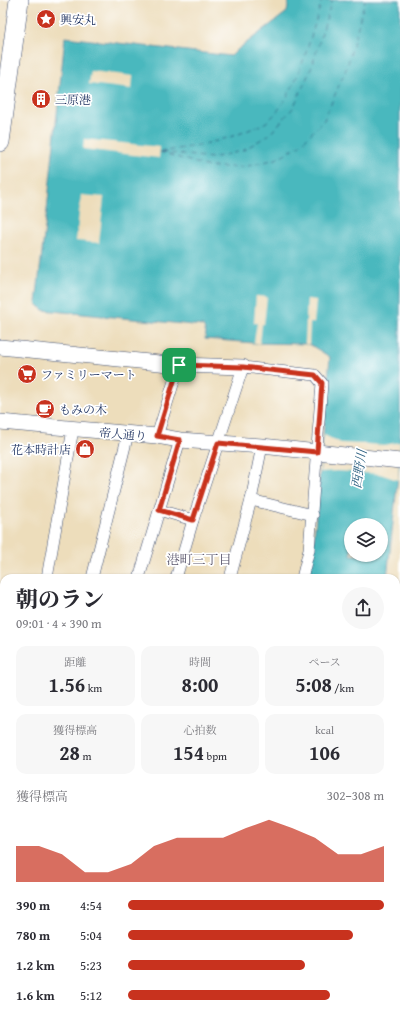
<!DOCTYPE html>
<html lang="ja">
<head>
<meta charset="utf-8">
<style>
	:root { --surface:#fff; --page:#f7f7f7; --text:#2b2b33; --muted:#7c7c81; --accent:#c8321e }
	body { margin:0; font-family:"Gentium Book Plus","Noto Serif JP",serif; background:var(--page); color:var(--text); height:100vh; display:flex; flex-direction:column; font-size:15px; white-space:nowrap }
	* { box-sizing:border-box; margin:0 }
	p { font-size:13px; color:var(--muted) }
	.icon { flex:none; width:22px; height:22px; fill:none; stroke:currentColor; stroke-width:2; stroke-linecap:round; stroke-linejoin:round }
	.map { position:relative; flex:1; overflow:hidden }
	.side { position:absolute; left:0px; top:574px; width:400px; height:444px; display:flex; flex-direction:column; background:var(--surface); border-radius:12px 12px 0 0; box-shadow:0 1px 3px #0004 }
	.side>* { flex:none }
	.controls { position:absolute; left:344px; top:518px; display:grid; gap:8px }
	.controls a { display:grid; place-items:center; width:44px; height:44px; border-radius:50%; background:var(--surface); box-shadow:0 1px 3px #0004; font-size:20px }
	.pin { position:absolute; display:grid; place-items:center; width:34px; height:34px; color:#fff; margin:-17px; border-radius:8px; box-shadow:0 2px 6px #0006 }
	.round { display:grid; place-items:center; flex:none; width:42px; height:42px; border-radius:21px; background:var(--page) }
	.head { display:flex; align-items:center; justify-content:space-between; height:68px; padding:0 16px }
	h1 { font-size:22px; font-weight:800; line-height:30px }
	.metrics { display:grid; grid-template-columns:repeat(3,1fr); gap:6px; height:68px; padding:4px 16px }
	.metrics div { display:grid; align-content:center; border-radius:10px; background:var(--page); text-align:center }
	.metrics b { font-size:20px; font-weight:800 }
	.metrics small { font-size:11px; font-weight:400 }
	.metrics p { font-size:11px }
	.chart { height:112px; padding:8px 16px }
	.chart p { display:flex; justify-content:space-between }
	.chart svg { width:100%; height:72px; margin-top:4px; fill:var(--accent); opacity:.7 }
	ul { padding:0 16px; list-style:none; font-size:13px }
	li { display:grid; grid-template-columns:64px 48px 1fr; align-items:center; height:30px }
	li i { height:10px; border-radius:5px; background:var(--accent) }
	.map>svg:first-child { display:block }
	.water { fill:#49b8be; stroke:#32748e; fill-rule:evenodd }
	.pier { fill:#edddbb }
	.lines { fill:none; stroke-linecap:round; stroke-linejoin:round }
	.ferry { stroke:#2b5f80; stroke-width:1; stroke-dasharray:5 4; stroke-linecap:butt }
	.street-casing { stroke:#3a496c; stroke-width:12 }
	.secondary-casing { stroke:#3a496c; stroke-width:16 }
	.primary-casing { stroke:#3a496c; stroke-width:18 }
	.highway-casing { stroke:#3a496c; stroke-width:20 }
	.street { stroke:#fff; stroke-width:11 }
	.secondary { stroke:#fff; stroke-width:15 }
	.primary { stroke:#fff; stroke-width:17 }
	.highway { stroke:#fff; stroke-width:19 }
	.route-casing { stroke:#fff; stroke-width:8 }
	.route { stroke:#c8321e; stroke-width:5 }
	.labels { text-anchor:middle; dominant-baseline:central; stroke-width:3.5; stroke-linejoin:round; paint-order:stroke }
	.poi-label { font-size:12px; fill:#1b2f5e; stroke:#fff; text-anchor:start }
	.street-label { font-size:12px; fill:#1b2f5e; stroke:#fff }
	.water-label { font-size:13px; font-style:italic; fill:#2b5f80; stroke:#fff }
	.neighbourhood-label { font-size:13px; fill:#5c586e; stroke:#fff }
</style>
</head>
<body>
<div class="map">
<svg width="400" height="1018" viewBox="0 0 400 1018">
	<rect width="100%" height="100%" fill="#fff"/>
	<filter id="ink" filterUnits="userSpaceOnUse"><feTurbulence type="fractalNoise" baseFrequency=".025" numOctaves="2"/><feDisplacementMap in="SourceGraphic" scale="8" xChannelSelector="R" yChannelSelector="G"/><feConvolveMatrix kernelMatrix="1 2 1 2 8 2 1 2 1" color-interpolation-filters="sRGB"/></filter>
	<filter id="wash" filterUnits="userSpaceOnUse"><feTurbulence type="fractalNoise" baseFrequency=".012" numOctaves="4" result="noise"/><feDisplacementMap in="SourceGraphic" scale="16" xChannelSelector="R" yChannelSelector="G"/><feGaussianBlur stdDeviation="0.9" result="paint"/><feColorMatrix in="noise" values="0 0 0 0 0 0 0 0 0 0 0 0 0 0 0 0 0 1.4 0 .05"/><feComposite in="paint" operator="in"/></filter>
	<g filter="url(#wash)">
		<rect width="100%" height="100%" fill="#edddbb"/>
		<g class="water">
			<path d="M 289,0 L 400,0 L 400,458 L 387,578 L 307,578 L 313,551 L 330,357 L 309,344 L 254,343 L 205,339 L 206,333 L 203,326 L 43,310 L 36,303 L 47,210 L 65,37 L 231,56 L 237,50 L 287,12 ZM 351,525 L 381,525 L 381,555 L 351,555 Z"/>
			<path d="M 110,1014 L 161,1014 L 158,1018 L 108,1018 Z"/>
		</g>
		<g class="pier">
			<path d="M 91,71 L 133,76 L 132,89 L 89,84 Z"/>
			<path d="M 84,139 L 160,147 L 159,158 L 83,149 Z"/>
			<path d="M 81,195 L 104,197 L 99,243 L 76,241 Z"/>
			<path d="M 256,296 L 267,297 L 264,324 L 262,324 L 260,343 L 254,343 L 257,323 L 254,323 Z"/>
			<path d="M 307,299 L 316,300 L 314,323 L 310,323 L 309,344 L 305,344 Z"/>
			<path d="M 324,435 L 341,443 L 385,445 L 400,442 L 398,480 L 380,474 L 338,471 L 320,472 Z"/>
		</g>
		<g class="lines">
			<g class="ferry">
				<path d="M 160,152 L 209,167 L 244,167 L 276,159 L 300,145 L 324,120 L 347,67 L 365,0"/>
				<path d="M 160,152 C 191,147 222,142 251,129 C 256,127 261,125 265,123 C 296,101 311,35 322,0"/>
				<path d="M 162,152 L 212,158 L 242,151 L 270,134 L 293,108 L 311,69 L 332,0"/>
			</g>
		</g>
	</g>
	<g filter="url(#ink)">
		<g class="lines">
			<defs>
				<g id="street">
					<path d="M 157,436 L 179,365"/>
					<path d="M 251,500 L 313,515"/>
					<path d="M 159,510 L 193,520"/>
					<path d="M 47,578 L 73,429"/>
					<path d="M 92,578 L 128,434"/>
					<path d="M 139,578 L 180,440"/>
					<path d="M 176,578 L 193,520 L 243,367 L 315,375 L 322,383 L 309,550 L 302,578"/>
					<path d="M 230,578 L 251,500 L 262,446"/>
					<path d="M 0,685 L 4,686"/>
					<path d="M 396,804 L 400,804"/>
					<path d="M 0,819 L 4,820"/>
					<path d="M 0,852 L 4,853"/>
					<path d="M 0,893 L 4,893"/>
					<path d="M 0,985 L 4,984"/>
				</g>
				<g id="secondary">
					<path d="M 0,347 L 179,365 L 243,367"/>
					<path d="M 0,422 L 157,436 L 180,440 L 262,446 L 400,461"/>
					<path d="M 396,611 L 400,593"/>
					<path d="M 396,731 L 400,732"/>
					<path d="M 179,1018 L 183,1014"/>
				</g>
				<g id="primary">
					<path d="M 0,953 L 4,951"/>
					<path d="M 0,973 L 4,971"/>
				</g>
				<g id="highway">
					<path d="M 0,142 L 19,0"/>
					<path d="M 0,788 L 4,809"/>
					<path d="M 162,1014 L 170,1018"/>
				</g>
			</defs>
			<use href="#street" class="street-casing"/>
			<use href="#secondary" class="secondary-casing"/>
			<use href="#primary" class="primary-casing"/>
			<use href="#highway" class="highway-casing"/>
			<use href="#street" class="street"/>
			<use href="#secondary" class="secondary"/>
			<use href="#primary" class="primary"/>
			<use href="#highway" class="highway"/>
		</g>
	</g>
	<g class="lines" filter="url(#ink)">
		<defs>
			<path id="route" d="M 179,365 L 243,367 L 315,375 L 322,383 L 317,452 L 218,443 L 193,520 L 159,510 L 180,440 L 157,436 Z"/>
		</defs>
		<use href="#route" class="route-casing"/>
		<use href="#route" class="route"/>
	</g>
	<defs>
		<symbol id="sight-disc" viewBox="-11 -11 22 22"><circle r="9.5" fill="#c8321e" stroke="#fff"/><path d="M0-6L1.8-2.2L6-1.7L2.9 1.2L3.7 5.4L0 3.3L-3.7 5.4L-2.9 1.2L-6-1.7L-1.8-2.2Z" fill="#fff"/></symbol>
		<symbol id="building-disc" viewBox="-11 -11 22 22"><circle r="9.5" fill="#c8321e" stroke="#fff"/><path d="M-4-6H4V6H1V3H-1V6H-4ZM-2.5-4.3h1.7v1.8h-1.7ZM.8-4.3h1.7v1.8H.8ZM-2.5-1h1.7V.8h-1.7ZM.8-1h1.7V.8H.8Z" fill="#fff"/></symbol>
		<symbol id="supermarket-disc" viewBox="-11 -11 22 22"><circle r="9.5" fill="#c8321e" stroke="#fff"/><path d="M-6-5.5h2.5l.6 2H6L4.5 2H-2.5L-4.4-4H-6ZM-1.5 3.2a1.3 1.3 0 1 0 .1 0ZM3 3.2a1.3 1.3 0 1 0 .1 0Z" fill="#fff"/></symbol>
		<symbol id="cafe-disc" viewBox="-11 -11 22 22"><circle r="9.5" fill="#c8321e" stroke="#fff"/><path d="M-5.5-4.5H6V0H3Q3 3.5 0 3.5H-2.5Q-5.5 3.5-5.5 0ZM3-3.2v2h1.7v-2ZM-6 4.5H4V6H-6Z" fill="#fff"/></symbol>
		<symbol id="shop-disc" viewBox="-11 -11 22 22"><circle r="9.5" fill="#c8321e" stroke="#fff"/><path d="M-5-2.5h2.3a2.7 3.5 0 0 1 5.4 0H5L5.5 6h-11ZM-1.5-2.5h3a1.5 2.3 0 0 0-3 0Z" fill="#fff"/></symbol>
	</defs>
	<g fill-rule="evenodd">
		<use href="#sight-disc" x="35" y="8" width="22" height="22"/>
		<use href="#building-disc" x="30" y="88" width="22" height="22"/>
		<use href="#supermarket-disc" x="16" y="363" width="22" height="22"/>
		<use href="#cafe-disc" x="34" y="398" width="22" height="22"/>
		<use href="#shop-disc" x="74" y="438" width="22" height="22"/>
	</g>
	<g class="labels">
		<g class="poi-label">
			<text x="60" y="19">興安丸</text>
			<text x="55" y="99">三原港</text>
			<text x="41" y="374">ファミリーマート</text>
			<text x="59" y="409">もみの木</text>
			<text x="71" y="449" text-anchor="end">花本時計店</text>
		</g>
		<g class="street-label">
			<text transform="translate(123 434) rotate(5)">帝人通り</text>
		</g>
		<g class="water-label">
			<text transform="translate(359 469) rotate(-81)">西野川</text>
		</g>
		<g class="neighbourhood-label">
			<text x="199" y="559">港町三丁目</text>
		</g>
	</g>
</svg>
<div class="controls">
<a><svg class="icon" aria-label="layers" viewBox="0 0 24 24"><path d="M12 4l9 5-9 5-9-5zM3 14l9 5 9-5"/></svg></a>
</div>
<div class="pin" style="left:179px;top:365px;background:#1e9e55"><svg class="icon" aria-label="arrive" viewBox="0 0 24 24"><path d="M6 21V4h12l-3 4 3 4H6"/></svg></div>
<section class="side">
<div class="head"><div><h1>朝のラン</h1><p>09:01 · 4 × 390 m</p></div><a class="round"><svg class="icon" aria-label="share" viewBox="0 0 24 24"><path d="M12 15V3M7 8l5-5 5 5M5 13v7h14v-7"/></svg></a></div>
<div class="metrics">
<div><p>距離</p><b>1.56<small> km</small></b></div>
<div><p>時間</p><b>8:00</b></div>
<div><p>ペース</p><b>5:08<small> /km</small></b></div>
</div>
<div class="metrics">
<div><p>獲得標高</p><b>28<small> m</small></b></div>
<div><p>心拍数</p><b>154<small> bpm</small></b></div>
<div><p>kcal</p><b>106</b></div>
</div>
<div class="chart"><p><span>獲得標高</span>302–308 m</p>
<svg viewBox="0 0 160 44" preserveAspectRatio="none"><path d="M0 44V22L10 22L20 27L30 38L40 38L50 33L60 22L70 17L80 17L90 17L100 11L110 6L120 11L130 17L140 27L150 27L160 22V44z"/></svg>
</div>
<ul>
<li><b>390 m</b>4:54<i style="width:100%"></i></li>
<li><b>780 m</b>5:04<i style="width:88%"></i></li>
<li><b>1.2 km</b>5:23<i style="width:69%"></i></li>
<li><b>1.6 km</b>5:12<i style="width:79%"></i></li>
</ul>
</section>
</div>
</body>
</html>
